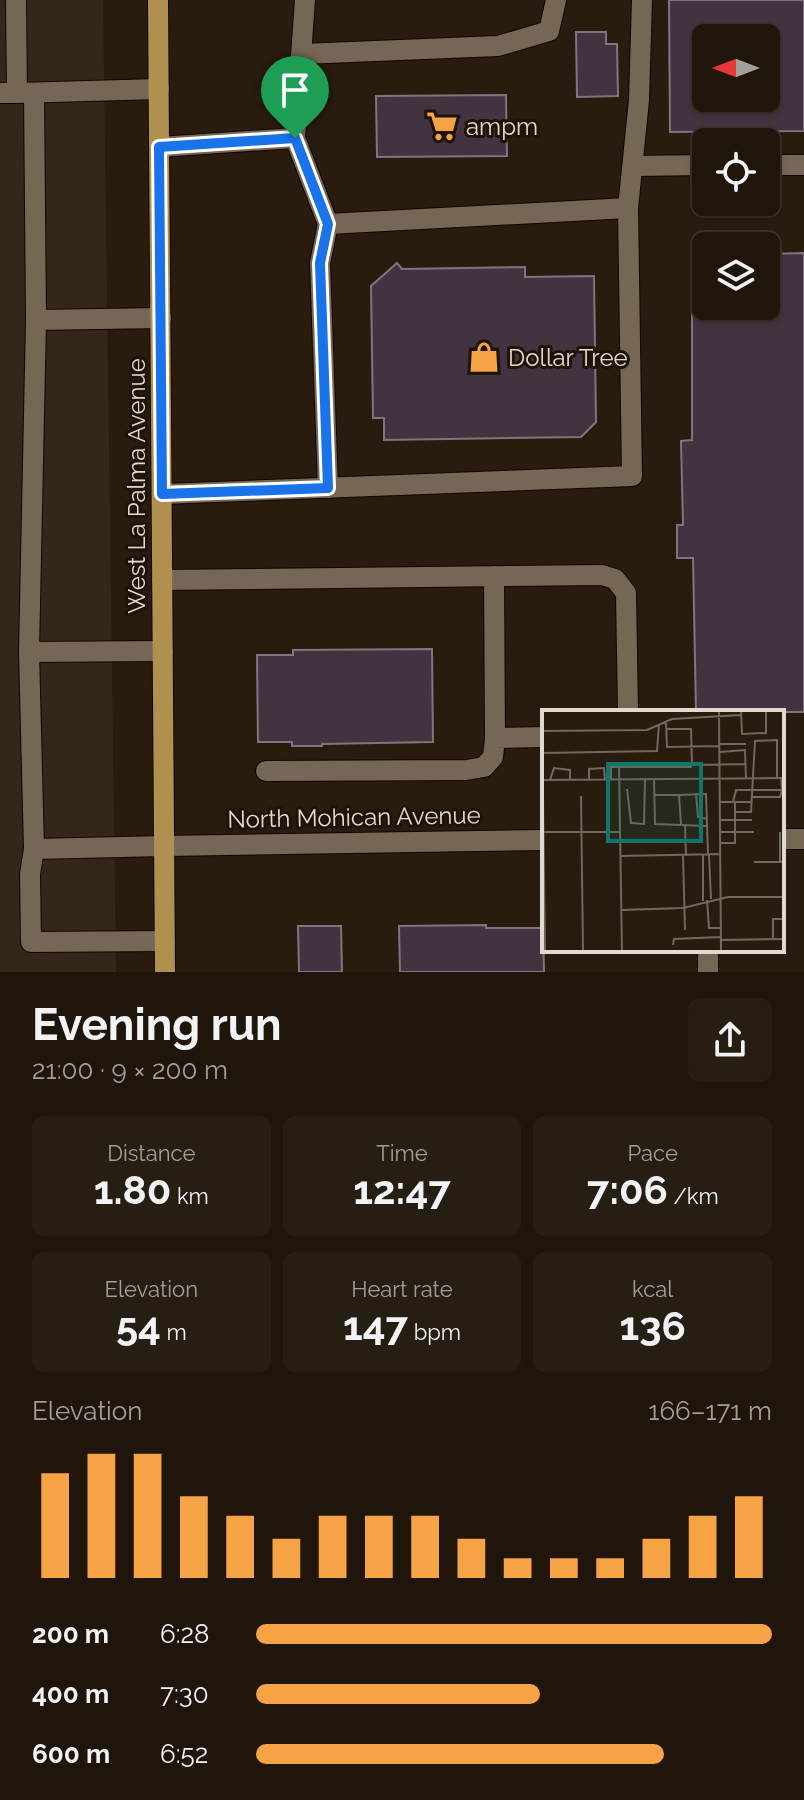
<!DOCTYPE html>
<html lang="en">
<head>
<meta charset="utf-8">
<style>
	:root { --surface:#1f150a; --page:#271e13; --text:#f1f3f6; --muted:#a19f9c; --line:#3c342b; --accent:#f5a345 }
	body { margin:0; font-family:Raleway,sans-serif; background:var(--page); color:var(--text); height:100vh; display:flex; flex-direction:column; font-size:30px; white-space:nowrap }
	* { box-sizing:border-box; margin:0 }
	p { font-size:26px; color:var(--muted) }
	.icon { flex:none; width:44px; height:44px; fill:none; stroke:currentColor; stroke-width:2; stroke-linecap:round; stroke-linejoin:round }
	.map { position:relative; height:972px; overflow:hidden }
	.side { display:flex; flex-direction:column; background:var(--surface); flex:1 }
	.side>* { flex:none }
	.needle { width:52px; rotate:270deg }
	.fabs { position:absolute; left:692px; top:24px; display:grid; gap:16px }
	.fabs a { display:grid; place-items:center; width:88px; height:88px; border-radius:12px; background:var(--surface); box-shadow:0 2px 6px #0004,0 0 0 2px var(--line); font-size:40px }
	.pin { position:absolute; display:grid; place-items:center; width:68px; height:68px; color:#fff; margin:-82px -34px; border-radius:50% 50% 50% 0; rotate:-45deg; box-shadow:0 0 8px #0007 }
	.pin .icon { rotate:45deg }
	.round { display:grid; place-items:center; flex:none; width:84px; height:84px; border-radius:12px; background:var(--page) }
	.overview { display:flex; align-items:center; justify-content:space-between; height:136px; padding:0 32px }
	h1 { font-size:44px; font-weight:700; line-height:60px }
	.figures { display:grid; grid-template-columns:repeat(3,1fr); gap:12px; height:136px; padding:8px 32px }
	.figures div { display:grid; align-content:center; border-radius:12px; background:var(--page); text-align:center }
	.figures b { font-size:40px; font-weight:700 }
	.figures small { font-size:22px; font-weight:400 }
	.figures p { font-size:22px }
	.chart { height:224px; padding:16px 32px }
	.chart p { display:flex; justify-content:space-between }
	.chart svg { width:100%; height:144px; margin-top:8px; stroke:var(--accent); stroke-width:6 }
	ul { padding:0 32px; list-style:none; font-size:26px }
	li { display:grid; grid-template-columns:128px 96px 1fr; align-items:center; height:60px }
	li i { height:20px; border-radius:10px; background:var(--accent) }
	.map>svg:first-child { display:block }
	.commercial { fill:#34271a }
	.building { fill:#433340; stroke:#847281; stroke-width:2; fill-rule:evenodd }
	.lines { fill:none; stroke-linecap:round; stroke-linejoin:round }
	.minor-casing { stroke:#110600; stroke-width:22 }
	.major-casing { stroke:#110600; stroke-width:22 }
	.minor { stroke:#766656; stroke-width:20 }
	.major { stroke:#af904f; stroke-width:20 }
	.route-casing { stroke:#fff; stroke-width:16 }
	.route { stroke:#1a73e8; stroke-width:10 }
	.labels { text-anchor:middle; dominant-baseline:central; stroke-width:6; stroke-linejoin:round; paint-order:stroke }
	.poi-label { font-size:24px; fill:#e2d9d0; stroke:#1f1306; text-anchor:start }
	.street-label { font-size:24px; fill:#e2d9d0; stroke:#1f1306 }
	.inset-road { fill:none; stroke:#73685c; stroke-width:2 }
	.view { fill:#0f766e; fill-opacity:0.15; stroke:#0f766e; stroke-width:4 }
	.inset-edge { fill:none; stroke:#e2d9d0; stroke-width:4 }
</style>
</head>
<body>
<div class="map">
<svg width="804" height="972" viewBox="0 0 804 972">
	<rect width="100%" height="100%" fill="#291c0e"/>
	<path class="commercial" d="M 0,0 L 103,0 L 116,972 L 0,972 Z"/>
	<g class="building">
		<path d="M 669,0 L 804,0 L 804,131 L 670,132 ZM 706,38 L 766,38 L 766,98 L 706,98 Z"/>
		<path d="M 576,32 L 606,32 L 606,44 L 617,44 L 618,96 L 577,97 Z"/>
		<path d="M 506,95 L 507,156 L 377,157 L 376,96 Z"/>
		<path d="M 804,253 L 804,712 L 696,712 L 693,558 L 677,558 L 677,525 L 683,525 L 681,441 L 692,440 L 692,306 L 766,306 L 766,254 Z"/>
		<path d="M 397,263 L 402,269 L 525,267 L 525,277 L 594,276 L 596,422 L 581,437 L 384,440 L 384,418 L 373,418 L 371,286 Z"/>
		<path d="M 432,649 L 433,742 L 322,744 L 322,746 L 292,746 L 292,742 L 258,742 L 257,655 L 293,655 L 293,650 Z"/>
		<path d="M 486,925 L 486,928 L 543,928 L 544,972 L 400,972 L 399,926 Z"/>
		<path d="M 298,926 L 341,926 L 342,972 L 299,972 Z"/>
	</g>
	<g class="lines">
		<defs>
			<g id="minor">
				<path d="M 305,0 L 295,138 L 328,224 L 628,208"/>
				<path d="M 302,54 L 498,46 L 549,31 L 556,0"/>
				<path d="M 0,93 L 17,93 L 16,0"/>
				<path d="M 17,93 L 159,89"/>
				<path d="M 34,93 L 36,320 L 29,652 L 34,849 L 30,874 L 31,942 L 165,941"/>
				<path d="M 159,147 L 295,138"/>
				<path d="M 766,165 L 804,165"/>
				<path d="M 633,166 L 706,165"/>
				<path d="M 36,320 L 161,318"/>
				<path d="M 328,488 L 320,263 L 328,224"/>
				<path d="M 162,494 L 632,476 L 628,208 L 639,100 L 642,0"/>
				<path d="M 494,576 L 495,738"/>
				<path d="M 162,580 L 602,575 L 615,579 L 626,593 L 628,712"/>
				<path d="M 29,652 L 163,651"/>
				<path d="M 266,771 L 466,770 L 484,767 L 493,757 L 495,738 L 544,737"/>
				<path d="M 782,839 L 804,839"/>
				<path d="M 34,849 L 165,846 L 544,840"/>
				<path d="M 708,950 L 708,972"/>
			</g>
			<path id="major" d="M 158,0 L 165,972"/>
		</defs>
		<use href="#minor" class="minor-casing"/>
		<use href="#major" class="major-casing"/>
		<use href="#minor" class="minor"/>
		<use href="#major" class="major"/>
	</g>
	<g class="lines">
		<defs>
			<path id="route" d="M 295,138 L 328,224 L 320,263 L 328,488 L 162,494 L 159,147 Z"/>
		</defs>
		<use href="#route" class="route-casing"/>
		<use href="#route" class="route"/>
	</g>
	<defs>
		<symbol id="supermarket-bare" viewBox="-9 -9 18 18"><path d="M-6-5.5h2.5l.6 2H6L4.5 2H-2.5L-4.4-4H-6ZM-1.5 3.2a1.3 1.3 0 1 0 .1 0ZM3 3.2a1.3 1.3 0 1 0 .1 0Z" fill="#f5a345" stroke="#1f1306" stroke-width="2.5" paint-order="stroke"/></symbol>
		<symbol id="shop-bare" viewBox="-9 -9 18 18"><path d="M-5-2.5h2.3a2.7 3.5 0 0 1 5.4 0H5L5.5 6h-11ZM-1.5-2.5h3a1.5 2.3 0 0 0-3 0Z" fill="#f5a345" stroke="#1f1306" stroke-width="2.5" paint-order="stroke"/></symbol>
	</defs>
	<g fill-rule="evenodd">
		<use href="#supermarket-bare" x="420" y="104" width="44" height="44"/>
		<use href="#shop-bare" x="462" y="335" width="44" height="44"/>
	</g>
	<g class="labels">
		<g class="poi-label">
			<text x="466" y="126">ampm</text>
			<text x="508" y="357">Dollar Tree</text>
		</g>
		<g class="street-label">
			<text transform="translate(136 486) rotate(-90)">West La Palma Avenue</text>
			<text transform="translate(354 817) rotate(-1)">North Mohican Avenue</text>
		</g>
	</g>
	<g transform="translate(542 710)">
		<rect width="242" height="242" fill="#291c0e"/>
		<path class="inset-road" d="M 177,0 L 179,242M 199,0 L 200,24 L 224,23 L 224,0M 241,0 L 242,26M 124,11 L 125,37 L 177,36M 124,19 L 149,19 L 150,55 L 204,54M 0,21 L 105,20 L 130,9 L 199,5M 177,34 L 204,34M 178,42 L 203,40 L 204,69M 0,43 L 115,41 L 117,14M 77,57 L 80,242M 112,69 L 113,114 L 165,116M 0,70 L 242,68M 8,70 L 12,58 L 28,60 L 28,70M 47,70 L 47,59 L 62,58 L 63,70M 69,70 L 69,57 L 150,57M 85,79 L 89,113 L 102,114 L 103,69M 154,83 L 156,107 L 165,109M 112,85 L 137,85M 1,86 L 3,242M 39,86 L 41,242M 210,87 L 238,87 L 240,80M 177,92 L 210,92M 191,92 L 194,80 L 240,80 L 239,68M 193,102 L 209,102 L 213,31 L 235,30 L 235,68M 178,110 L 210,110M 139,114 L 137,85 L 164,84 L 166,145M 143,115 L 144,146M 0,122 L 79,122M 178,122 L 212,122M 238,122 L 238,152M 178,133 L 193,133 L 193,92M 161,145 L 161,191M 167,145 L 169,189M 78,146 L 179,144M 141,146 L 143,220M 212,152 L 242,152M 165,190 L 167,218 L 179,218M 79,200 L 141,198 L 186,187 L 242,187M 231,229 L 231,209 L 242,209M 179,230 L 242,229M 131,235 L 132,229 L 179,227"/>
		<path class="view" d="M 66,54 L 159,54 L 159,131 L 66,131 Z"/>
		<rect width="242" height="242" class="inset-edge"/>
	</g>
</svg>
<div class="fabs">
<a><svg class="needle" viewBox="-14 -14 28 28"><path d="M0-13l5 13h-10z" fill="#e53935"/><path d="M0 13l5-13h-10z" fill="#a19f9c"/></svg></a>
<a><svg class="icon" aria-label="locate" viewBox="0 0 24 24"><circle cx="12" cy="12" r="6"/><path d="M12 2v4M12 18v4M2 12h4M18 12h4"/></svg></a>
<a><svg class="icon" aria-label="layers" viewBox="0 0 24 24"><path d="M12 4l9 5-9 5-9-5zM3 14l9 5 9-5"/></svg></a>
</div>
<div class="pin" style="left:295px;top:138px;background:#1e9e55"><svg class="icon" aria-label="arrive" viewBox="0 0 24 24"><path d="M6 21V4h12l-3 4 3 4H6"/></svg></div>
</div>
<section class="side">
<div class="overview"><div><h1>Evening run</h1><p>21:00 · 9 × 200 m</p></div><a class="round"><svg class="icon" aria-label="share" viewBox="0 0 24 24"><path d="M12 15V3M7 8l5-5 5 5M5 13v7h14v-7"/></svg></a></div>
<div class="figures">
<div><p>Distance</p><b>1.80<small> km</small></b></div>
<div><p>Time</p><b>12:47</b></div>
<div><p>Pace</p><b>7:06<small> /km</small></b></div>
</div>
<div class="figures">
<div><p>Elevation</p><b>54<small> m</small></b></div>
<div><p>Heart rate</p><b>147<small> bpm</small></b></div>
<div><p>kcal</p><b>136</b></div>
</div>
<div class="chart"><p><span>Elevation</span>166–171 m</p>
<svg viewBox="0 0 160 44" preserveAspectRatio="none"><path d="M5 44V12M15 44V6M25 44V6M35 44V19M45 44V25M55 44V32M65 44V25M75 44V25M85 44V25M95 44V32M105 44V38M115 44V38M125 44V38M135 44V32M145 44V25M155 44V19"/></svg>
</div>
<ul>
<li><b>200 m</b>6:28<i style="width:100%"></i></li>
<li><b>400 m</b>7:30<i style="width:55%"></i></li>
<li><b>600 m</b>6:52<i style="width:79%"></i></li>
</ul>
</section>
</body>
</html>
